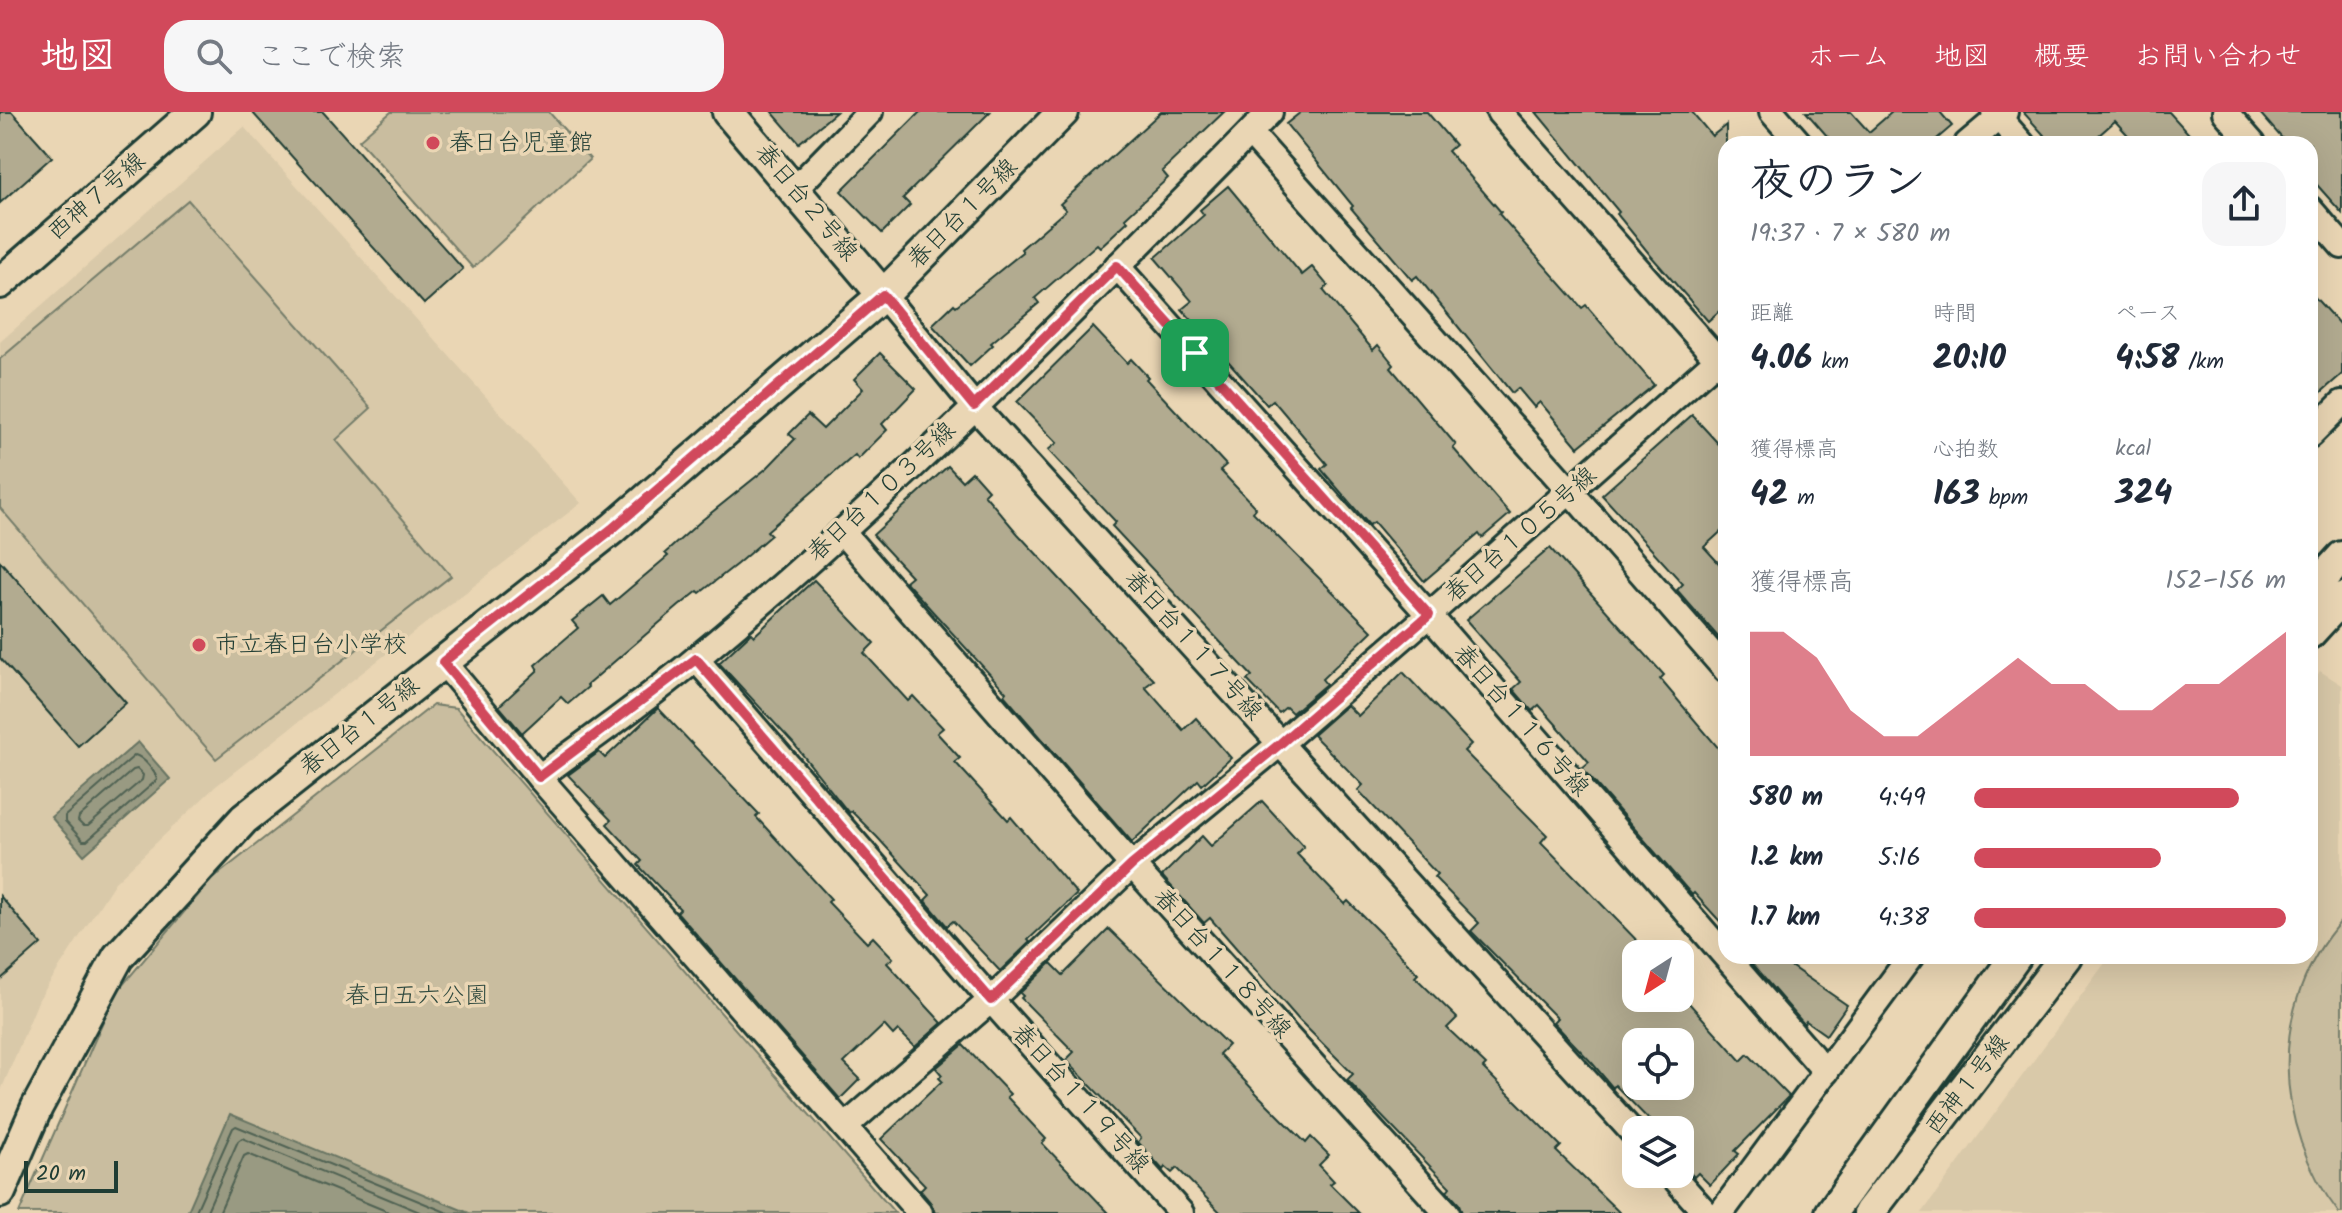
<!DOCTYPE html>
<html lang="ja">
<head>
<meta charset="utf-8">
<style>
	:root { --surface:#fff; --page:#f6f6f7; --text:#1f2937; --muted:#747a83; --accent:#d1495b }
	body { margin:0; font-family:Kalam,"Klee One",sans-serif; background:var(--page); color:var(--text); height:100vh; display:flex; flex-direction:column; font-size:30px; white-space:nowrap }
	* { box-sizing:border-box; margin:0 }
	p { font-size:26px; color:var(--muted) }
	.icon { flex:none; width:44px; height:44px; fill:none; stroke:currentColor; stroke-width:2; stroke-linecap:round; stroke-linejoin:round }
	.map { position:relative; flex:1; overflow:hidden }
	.details { position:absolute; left:1718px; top:24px; width:600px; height:828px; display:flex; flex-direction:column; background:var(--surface); border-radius:24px; box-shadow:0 8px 32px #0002 }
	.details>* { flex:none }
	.needle { width:52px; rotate:216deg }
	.buttons { position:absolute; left:1622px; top:828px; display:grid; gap:16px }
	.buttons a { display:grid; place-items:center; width:72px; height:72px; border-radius:16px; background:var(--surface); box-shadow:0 8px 32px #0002; font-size:40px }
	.scale { position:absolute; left:24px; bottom:20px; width:94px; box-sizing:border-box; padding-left:8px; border:4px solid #1f3d34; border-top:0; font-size:22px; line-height:28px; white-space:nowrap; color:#1f3d34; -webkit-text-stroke:6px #ead6b4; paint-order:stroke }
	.pin { position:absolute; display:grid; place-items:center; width:68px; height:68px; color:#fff; margin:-34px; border-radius:16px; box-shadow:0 4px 12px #0006 }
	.round { display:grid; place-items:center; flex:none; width:84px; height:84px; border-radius:24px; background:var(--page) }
	.summary { display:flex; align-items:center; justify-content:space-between; height:136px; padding:0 32px }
	h1 { font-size:44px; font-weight:700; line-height:60px }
	.stats { display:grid; grid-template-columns:repeat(3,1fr); gap:12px; height:136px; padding:8px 32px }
	.stats div { display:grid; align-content:center }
	.stats b { font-size:34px; font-weight:700 }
	.stats small { font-size:22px; font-weight:400 }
	.stats p { font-size:22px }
	.chart { height:224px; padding:16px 32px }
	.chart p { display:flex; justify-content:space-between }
	.chart svg { width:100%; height:144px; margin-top:8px; fill:var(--accent); opacity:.7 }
	ul { padding:0 32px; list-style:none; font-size:26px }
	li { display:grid; grid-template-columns:128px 96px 1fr; align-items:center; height:60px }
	li i { height:20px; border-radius:10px; background:var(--accent) }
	header { display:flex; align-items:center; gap:48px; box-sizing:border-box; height:112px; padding:0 40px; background:var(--accent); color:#fff }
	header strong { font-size:38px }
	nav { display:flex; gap:44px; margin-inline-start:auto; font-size:28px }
	.search { width:560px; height:72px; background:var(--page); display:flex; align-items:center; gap:20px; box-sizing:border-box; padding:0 28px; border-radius:24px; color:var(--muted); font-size:30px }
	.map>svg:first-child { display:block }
	.built { fill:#d9c9a9 }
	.green { fill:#c9bd9f; stroke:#747d6a; stroke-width:2 }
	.water { fill:#999a82; stroke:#687563; stroke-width:2 }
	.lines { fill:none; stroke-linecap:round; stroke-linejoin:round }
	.shore { stroke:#506253; stroke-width:2 }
	.building { fill:#b2ab90; stroke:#1f3d34; stroke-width:2; fill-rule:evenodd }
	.minor-casing { stroke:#1f3d34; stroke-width:30 }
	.tertiary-casing { stroke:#1f3d34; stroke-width:36 }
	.minor { stroke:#ead6b4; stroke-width:24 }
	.tertiary { stroke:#ead6b4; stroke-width:30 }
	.route-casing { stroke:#fff; stroke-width:16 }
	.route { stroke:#d1495b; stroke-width:10 }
	.poi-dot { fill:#d1495b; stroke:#ead6b4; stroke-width:3 }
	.labels { text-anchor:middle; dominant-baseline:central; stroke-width:7; stroke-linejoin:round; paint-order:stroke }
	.poi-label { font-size:24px; fill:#1f3d34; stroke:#ead6b4; text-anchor:start }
	.street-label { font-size:24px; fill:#1f3d34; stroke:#ead6b4 }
	.park-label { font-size:24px; fill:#304a3f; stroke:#ead6b4 }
</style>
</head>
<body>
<header>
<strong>地図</strong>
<div class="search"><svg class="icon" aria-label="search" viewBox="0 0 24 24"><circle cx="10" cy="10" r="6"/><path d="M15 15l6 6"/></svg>ここで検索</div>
<nav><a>ホーム</a><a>地図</a><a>概要</a><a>お問い合わせ</a></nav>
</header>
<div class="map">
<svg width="2342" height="1101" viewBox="0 0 2342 1101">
	<rect width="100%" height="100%" fill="#ead6b4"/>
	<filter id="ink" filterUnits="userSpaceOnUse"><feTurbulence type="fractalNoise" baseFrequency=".0125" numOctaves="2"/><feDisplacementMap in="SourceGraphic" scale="16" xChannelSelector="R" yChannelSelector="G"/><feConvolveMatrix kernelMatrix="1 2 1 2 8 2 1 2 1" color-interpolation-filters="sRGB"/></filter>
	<g filter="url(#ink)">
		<g class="built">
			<path d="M 244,15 L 581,391 L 216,674 L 115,770 L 39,887 L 0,981 L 0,230 Z"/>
			<path d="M 2320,559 L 2342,573 L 2342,1101 L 1922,1101 L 2110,844 L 2310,844 L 2310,573 Z"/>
		</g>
		<g class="green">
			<path d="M 391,0 L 549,0 L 590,47 L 473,156 L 359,28 Z"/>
			<path d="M 188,88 L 371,296 L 336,328 L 451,464 L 216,647 L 0,396 L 0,247 Z"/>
			<path d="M 433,593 L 456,596 L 895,1101 L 19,1101 L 115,882 L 211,768 Z"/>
			<path d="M 2342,808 L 2342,1101 L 2339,1101 C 2273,1015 2267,892 2342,808 Z"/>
		</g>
		<g class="water">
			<path d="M 138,630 L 170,667 L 84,743 L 51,705 Z"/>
			<path d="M 230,1002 L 469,1101 L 187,1101 Z"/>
		</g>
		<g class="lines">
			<g class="shore">
				<path d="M 135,643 C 143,645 156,660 157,668 L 87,729 L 83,729 L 65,709 L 65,704 Z"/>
				<path d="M 137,657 L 143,663 L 142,668 L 88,714 L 83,714 L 78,709 L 79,705 L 133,658 Z"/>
				<path d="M 195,1101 L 233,1016 L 236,1014 L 448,1101"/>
				<path d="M 206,1101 L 238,1029 L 242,1026 L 422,1101"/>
				<path d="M 219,1101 L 244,1044 L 248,1042 L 391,1101"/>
			</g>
		</g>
		<g class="building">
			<path d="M 0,0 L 12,0 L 52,45 L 0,91 Z"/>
			<path d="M 252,0 L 323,0 L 463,157 L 424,192 Z"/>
			<path d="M 772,0 L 836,0 L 799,31 Z"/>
			<path d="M 920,0 L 990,0 L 903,86 L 910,93 L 882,121 L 841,79 Z"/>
			<path d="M 1161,0 L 1224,0 L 1162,59 L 1168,66 L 1125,106 L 1128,109 L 1100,135 L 1097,132 L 1035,186 L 1039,191 L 991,231 L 993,233 L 970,254 L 932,213 L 954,192 L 956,194 L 1023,140 L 1021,137 L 1066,98 L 1060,92 Z"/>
			<path d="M 1301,0 L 1427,0 L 1455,33 L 1448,39 L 1501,100 L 1499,102 L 1582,196 L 1586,193 L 1654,273 L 1578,335 L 1540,290 L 1534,295 L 1518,276 L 1512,281 L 1417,164 L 1412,168 L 1351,96 L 1353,94 L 1286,12 Z"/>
			<path d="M 1536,0 L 1692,0 L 1712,24 L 1726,13 L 1726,193 L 1708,209 L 1651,144 L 1617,102 L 1619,100 Z"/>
			<path d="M 1806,0 L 1851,0 L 1869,20 L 1892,0 L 1940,0 L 1952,14 L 1931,32 L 1834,32 Z"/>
			<path d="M 2023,0 L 2169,0 L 2198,32 L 2136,32 L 2115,9 L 2089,32 L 2052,32 Z"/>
			<path d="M 2259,0 L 2342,0 L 2342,101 L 2310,65 L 2310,32 L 2287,32 Z"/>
			<path d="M 1228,74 L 1302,163 L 1312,155 L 1328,174 L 1323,178 L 1373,238 L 1378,233 L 1394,253 L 1391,256 L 1456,333 L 1453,336 L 1510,402 L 1482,426 L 1479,422 L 1424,469 L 1374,410 L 1369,413 L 1321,357 L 1327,352 L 1273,288 L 1267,293 L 1182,197 L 1192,189 L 1155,146 L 1204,103 L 1200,98 Z"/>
			<path d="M 2310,180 L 2342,215 L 2342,262 L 2310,290 Z"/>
			<path d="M 1093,215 L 1127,251 L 1131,247 L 1148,265 L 1146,267 L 1226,353 L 1220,358 L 1256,396 L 1253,400 L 1372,519 L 1322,567 L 1326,572 L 1292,601 L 1286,595 L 1279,601 L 1247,568 L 1252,564 L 1112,414 L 1116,410 L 1048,338 L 1057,331 L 1017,290 Z"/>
			<path d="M 880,241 L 916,277 L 882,312 L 887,318 L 858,347 L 855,343 L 767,419 L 771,423 L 737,452 L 700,481 L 698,479 L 679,494 L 587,573 L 588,575 L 568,592 L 561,585 L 522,621 L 499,594 L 538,558 L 535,553 L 578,516 L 572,509 L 603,484 L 610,493 L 668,444 L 665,441 L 701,409 L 767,356 L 795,327 L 789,322 L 808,303 L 823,317 L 863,277 L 854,267 Z"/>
			<path d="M 1692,303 L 1726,340 L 1726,415 L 1704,435 L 1726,459 L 1726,534 L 1677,478 L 1683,472 L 1602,383 Z"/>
			<path d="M 948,354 L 962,369 L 972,360 L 988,378 L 984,382 L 1018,422 L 1154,568 L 1145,575 L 1183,618 L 1196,606 L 1231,646 L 1202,673 L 1198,668 L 1132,730 L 1004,583 L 1006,580 L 905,469 L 911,464 L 873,423 Z"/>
			<path d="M 1550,436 L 1664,563 L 1660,567 L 1726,645 L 1726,816 L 1694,781 L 1692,783 L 1582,656 L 1589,650 L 1539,593 L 1532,599 L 1513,577 L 1521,570 L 1466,508 Z"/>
			<path d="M 0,449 L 126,591 L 78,634 L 0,546 Z"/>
			<path d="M 814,468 L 874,531 L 864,541 L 908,589 L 913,584 L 943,616 L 937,621 L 960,646 L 955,650 L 1008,708 L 1011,705 L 1077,782 L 1028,828 L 1030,830 L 1000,859 L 953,809 L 947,814 L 925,788 L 930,783 L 877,725 L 851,699 L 849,701 L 793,631 L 719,551 L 751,521 L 754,524 Z"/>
			<path d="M 1403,560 L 1471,632 L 1464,639 L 1547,723 L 1541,730 L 1650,842 L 1636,842 L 1636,886 L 1680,886 L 1680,881 L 1741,949 L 1748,942 L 1789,984 L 1735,1039 L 1739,1042 L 1710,1073 L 1698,1061 L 1694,1065 L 1680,1050 L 1680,1018 L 1659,1018 L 1615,973 L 1613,976 L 1593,952 L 1553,910 L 1557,906 L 1471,819 L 1479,811 L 1434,765 L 1437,762 L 1358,678 L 1363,673 L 1313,623 L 1347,593 L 1358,604 ZM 1636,930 L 1680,930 L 1680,974 L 1636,974 Z"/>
			<path d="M 658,596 L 759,702 L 756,705 L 831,787 L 828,790 L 867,831 L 873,825 L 893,846 L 887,851 L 942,911 L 915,935 L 898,918 L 893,923 L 884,913 L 844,951 L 860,967 L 840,987 L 677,800 L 680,797 L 638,753 L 642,749 L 607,712 L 611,708 L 568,663 L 599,640 L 605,646 Z"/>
			<path d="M 1262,689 L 1304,735 L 1297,742 L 1345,792 L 1348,789 L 1382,823 L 1418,862 L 1415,865 L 1457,906 L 1447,916 L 1486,953 L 1483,956 L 1561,1034 L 1556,1039 L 1620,1101 L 1462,1101 L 1459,1092 L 1447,1079 L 1450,1075 L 1347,968 L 1353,962 L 1299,908 L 1210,806 L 1204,811 L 1162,764 L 1202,724 L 1211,734 Z"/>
			<path d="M 0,784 L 41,832 L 0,868 Z"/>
			<path d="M 1109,817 L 1228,933 L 1219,942 L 1260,985 L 1306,1031 L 1311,1025 L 1329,1043 L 1319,1053 L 1334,1069 L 1330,1072 L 1359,1101 L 1221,1101 L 1177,1056 L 1172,1061 L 1165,1055 L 1163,1058 L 1138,1030 L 1141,1026 L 1066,948 L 1074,940 L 1021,886 L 1023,884 L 1020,881 L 1051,851 L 1063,863 Z"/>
			<path d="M 1745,844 L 1776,844 L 1847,893 L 1826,923 L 1806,909 L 1804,912 Z"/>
			<path d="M 963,933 L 1010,982 L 1007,985 L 1046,1027 L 1042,1031 L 1109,1101 L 935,1101 L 931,1091 L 920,1078 L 925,1073 L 881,1027 L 942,969 L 939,966 L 942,963 L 936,956 Z"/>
		</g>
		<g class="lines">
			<defs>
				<g id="minor">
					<path d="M 1499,0 L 1726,257"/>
					<path d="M 1772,0 L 1800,32"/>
					<path d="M 1994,0 L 2022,32"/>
					<path d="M 2225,0 L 2253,32"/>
					<path d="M 1250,21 L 1571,380 L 1726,558"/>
					<path d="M 1967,32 L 2005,0"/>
					<path d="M 794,78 L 870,0"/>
					<path d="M 2310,97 L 2342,134"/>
					<path d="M 1117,154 L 1429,503 L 1826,960"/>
					<path d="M 883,183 L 974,294 L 1636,1024"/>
					<path d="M 2310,323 L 2342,291"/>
					<path d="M 842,420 L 1132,753 L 1447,1101"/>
					<path d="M 696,547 L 991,888 L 1181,1101"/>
					<path d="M 443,550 L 539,665 L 920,1101"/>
					<path d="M 539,665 C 592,626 647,588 698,545 C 899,379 1087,186 1270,0"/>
					<path d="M 845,1015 L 991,888 L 1132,753 L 1281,631 L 1429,503 L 1726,240"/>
					<path d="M 1671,1062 L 1706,1101"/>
					<path d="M 1721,1101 L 1911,844"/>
				</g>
				<g id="tertiary">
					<path d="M 728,0 L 883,183"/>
					<path d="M 0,171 L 195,0"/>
					<path d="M 2310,480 L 2342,445"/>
					<path d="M 2310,521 L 2342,486"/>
					<path d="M 0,1080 L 37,995 L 118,845 L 244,707 L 612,417 L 883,183 L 1063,0"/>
					<path d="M 1831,1101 L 2016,844"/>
					<path d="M 1869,1101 L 2066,844"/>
				</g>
			</defs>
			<use href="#minor" class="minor-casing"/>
			<use href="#tertiary" class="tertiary-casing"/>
			<use href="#minor" class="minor"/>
			<use href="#tertiary" class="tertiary"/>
		</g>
	</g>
	<g class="lines" filter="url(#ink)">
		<defs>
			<path id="route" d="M 1117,154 L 1429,503 L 1281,631 L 1132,753 L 991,888 L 696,547 L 539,665 L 443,550 L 612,417 L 883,183 L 974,294 Z"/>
		</defs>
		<use href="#route" class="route-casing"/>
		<use href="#route" class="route"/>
	</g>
	<g class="poi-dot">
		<circle cx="433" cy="31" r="8"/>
		<circle cx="199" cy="533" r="8"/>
	</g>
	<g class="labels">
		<g class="poi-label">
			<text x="449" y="31">春日台児童館</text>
			<text x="215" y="533">市立春日台小学校</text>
		</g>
		<g class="street-label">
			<text transform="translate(97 85) rotate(-41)">西神７号線</text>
			<text transform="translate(806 91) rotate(50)">春日台２号線</text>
			<text transform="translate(963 102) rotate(-45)">春日台１号線</text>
			<text transform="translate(882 380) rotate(-43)">春日台１０３号線</text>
			<text transform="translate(1521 423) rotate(-41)">春日台１０５号線</text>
			<text transform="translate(1193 534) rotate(48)">春日台１１７号線</text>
			<text transform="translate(1521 609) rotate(49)">春日台１１６号線</text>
			<text transform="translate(360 615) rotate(-38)">春日台１号線</text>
			<text transform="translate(1222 852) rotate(48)">春日台１１８号線</text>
			<text transform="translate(1968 973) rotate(-52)">西神１号線</text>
			<text transform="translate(1080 987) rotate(48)">春日台１１９号線</text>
		</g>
		<g class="park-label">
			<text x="417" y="884">春日五六公園</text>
		</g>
	</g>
</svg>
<div class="buttons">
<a><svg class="needle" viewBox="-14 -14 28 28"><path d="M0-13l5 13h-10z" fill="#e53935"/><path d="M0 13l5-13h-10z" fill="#747a83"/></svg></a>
<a><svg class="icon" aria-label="locate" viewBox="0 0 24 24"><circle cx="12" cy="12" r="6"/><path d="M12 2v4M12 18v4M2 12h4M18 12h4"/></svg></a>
<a><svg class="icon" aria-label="layers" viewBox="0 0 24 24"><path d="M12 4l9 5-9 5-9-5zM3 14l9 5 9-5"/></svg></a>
</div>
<div class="scale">20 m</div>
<div class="pin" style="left:1195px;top:241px;background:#1e9e55"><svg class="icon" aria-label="arrive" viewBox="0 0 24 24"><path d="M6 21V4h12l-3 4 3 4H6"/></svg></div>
<section class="details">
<div class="summary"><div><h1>夜のラン</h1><p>19:37 · 7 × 580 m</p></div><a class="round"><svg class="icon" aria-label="share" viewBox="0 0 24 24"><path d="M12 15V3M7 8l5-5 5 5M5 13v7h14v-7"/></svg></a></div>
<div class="stats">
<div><p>距離</p><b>4.06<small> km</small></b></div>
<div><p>時間</p><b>20:10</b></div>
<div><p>ペース</p><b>4:58<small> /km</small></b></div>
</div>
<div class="stats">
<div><p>獲得標高</p><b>42<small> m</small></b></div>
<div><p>心拍数</p><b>163<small> bpm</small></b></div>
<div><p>kcal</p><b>324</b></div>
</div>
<div class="chart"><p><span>獲得標高</span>152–156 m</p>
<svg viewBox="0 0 160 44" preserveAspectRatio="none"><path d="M0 44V6L10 6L20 14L30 30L40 38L50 38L60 30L70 22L80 14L90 22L100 22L110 30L120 30L130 22L140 22L150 14L160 6V44z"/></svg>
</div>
<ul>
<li><b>580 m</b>4:49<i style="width:85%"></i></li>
<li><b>1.2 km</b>5:16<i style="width:60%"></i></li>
<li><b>1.7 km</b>4:38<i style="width:100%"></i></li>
</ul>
</section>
</div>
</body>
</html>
